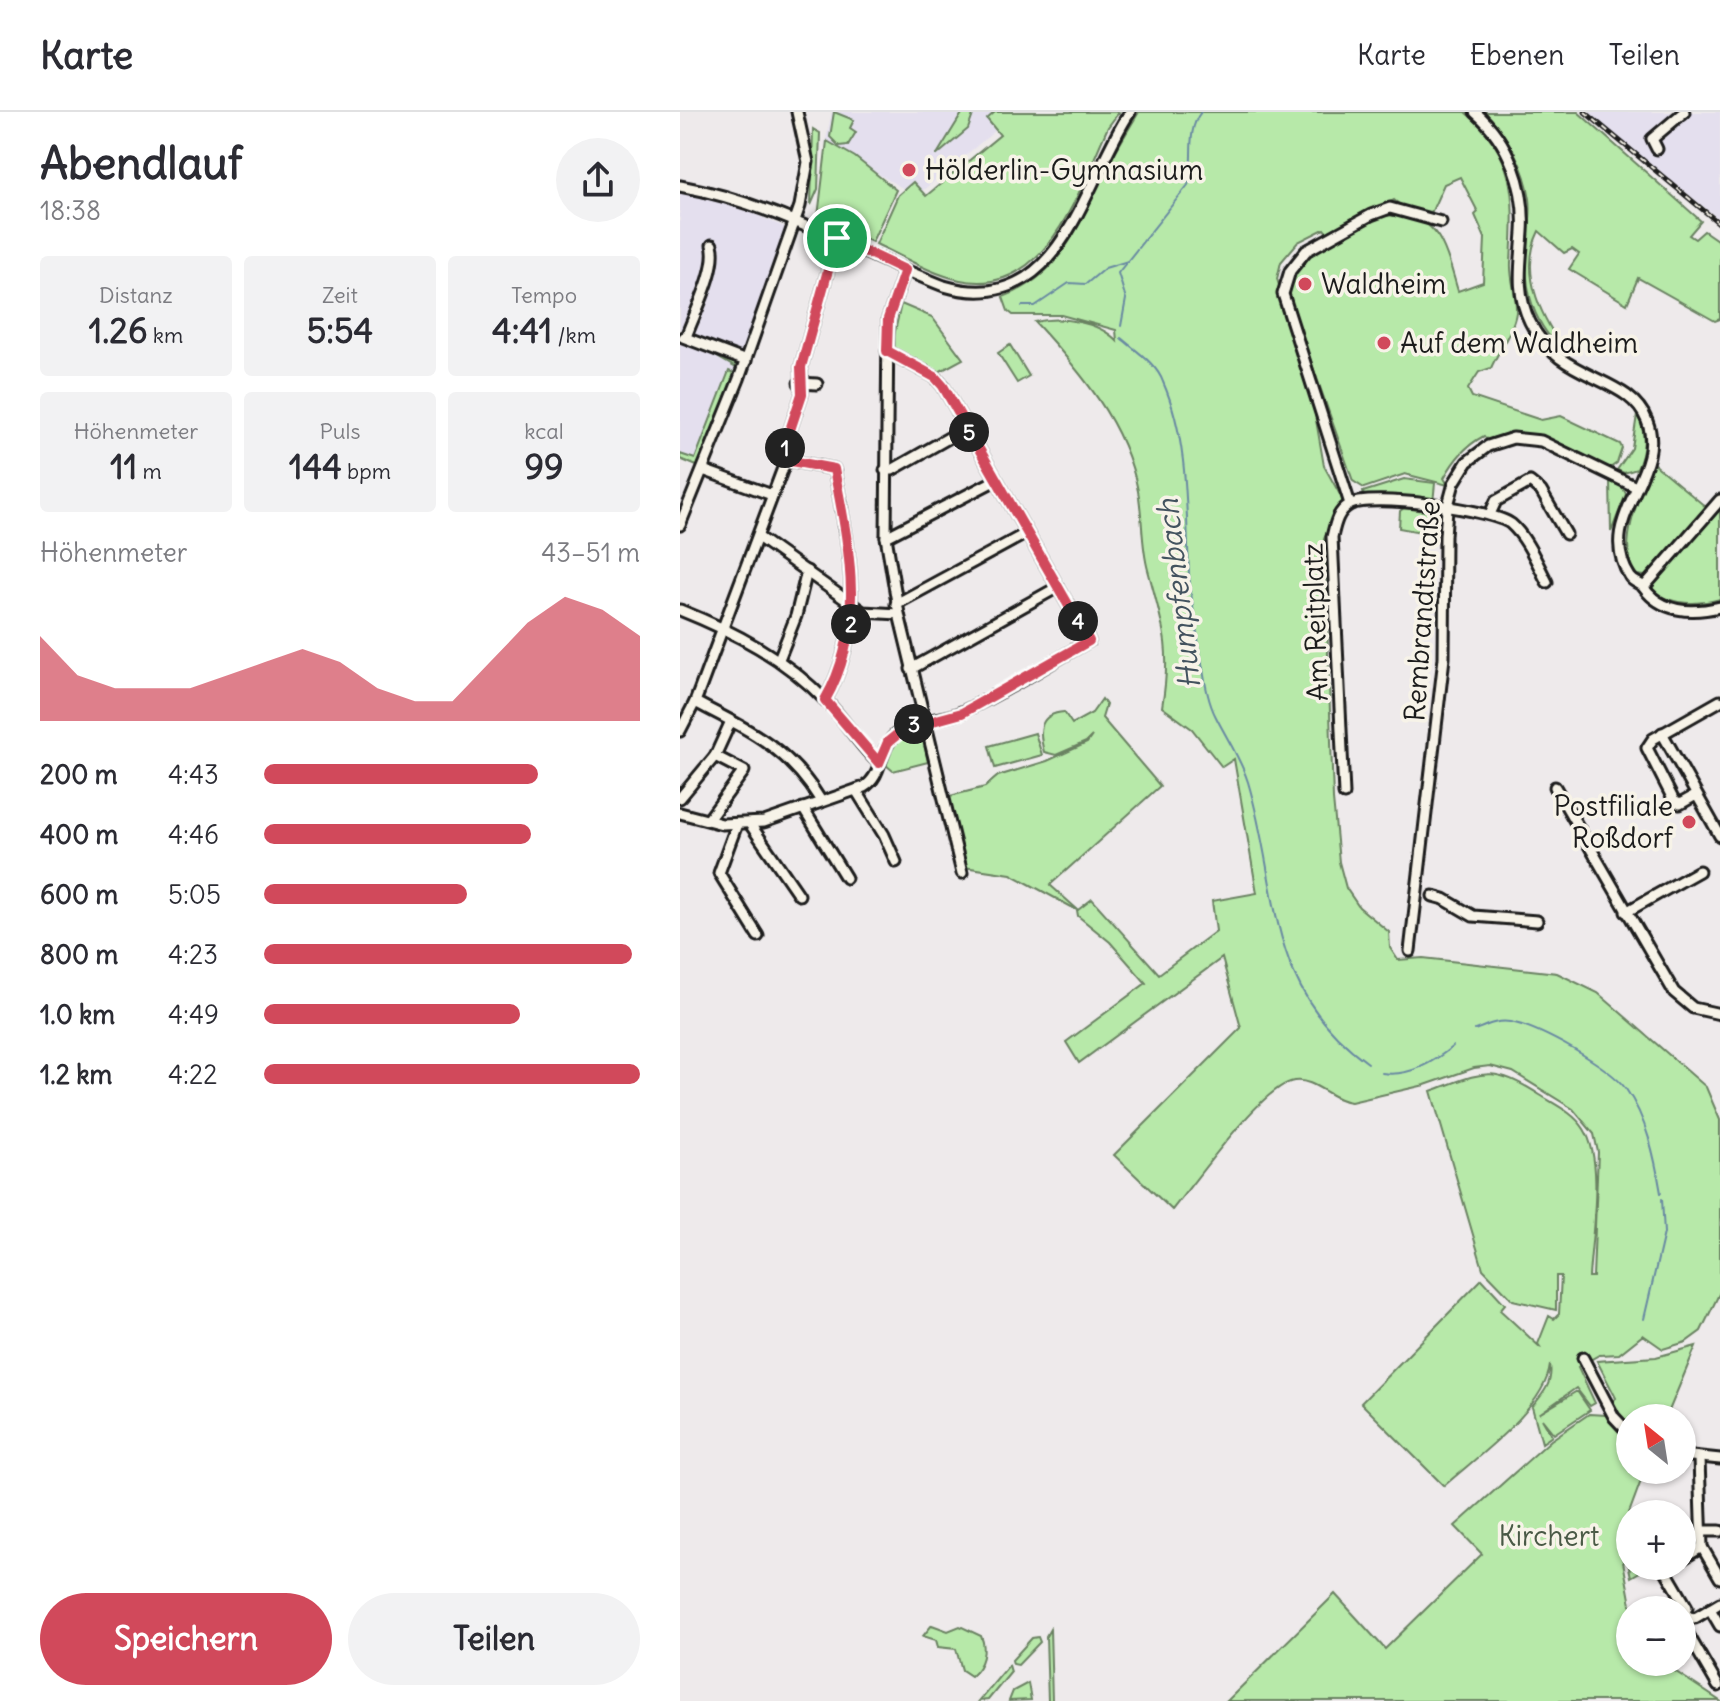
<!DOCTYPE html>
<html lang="de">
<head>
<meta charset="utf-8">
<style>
	:root { --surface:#fff; --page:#f2f2f3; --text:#2b2b33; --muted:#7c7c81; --line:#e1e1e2; --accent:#d1495b }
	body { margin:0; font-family:Delius,sans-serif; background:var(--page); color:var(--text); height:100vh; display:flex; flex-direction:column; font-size:30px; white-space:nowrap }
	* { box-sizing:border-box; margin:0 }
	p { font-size:26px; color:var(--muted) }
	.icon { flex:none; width:44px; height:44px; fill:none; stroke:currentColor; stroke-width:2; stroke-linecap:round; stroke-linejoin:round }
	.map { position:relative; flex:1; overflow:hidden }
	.panel { display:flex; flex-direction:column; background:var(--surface); width:680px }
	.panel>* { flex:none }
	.needle { width:52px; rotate:330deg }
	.buttons { position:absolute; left:936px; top:1292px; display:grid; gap:16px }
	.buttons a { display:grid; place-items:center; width:80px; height:80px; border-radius:50%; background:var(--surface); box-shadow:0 2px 6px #0004; font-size:40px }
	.pin { position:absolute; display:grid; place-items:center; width:68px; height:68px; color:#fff; margin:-34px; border:4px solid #fff; border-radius:50%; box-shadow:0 2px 8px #0007 }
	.km { position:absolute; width:40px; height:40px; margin:-20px; border-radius:50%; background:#222; color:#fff; font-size:22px; line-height:40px; text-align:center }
	.round { display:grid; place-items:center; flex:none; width:84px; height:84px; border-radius:42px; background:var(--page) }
	.summary { display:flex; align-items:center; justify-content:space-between; height:136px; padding:0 40px }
	h1 { font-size:44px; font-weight:700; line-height:60px }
	.figures { display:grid; grid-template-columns:repeat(3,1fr); gap:12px; height:136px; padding:8px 40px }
	.figures div { display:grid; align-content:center; border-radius:8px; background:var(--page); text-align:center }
	.figures b { font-size:34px; font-weight:700 }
	.figures small { font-size:22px; font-weight:400 }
	.figures p { font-size:22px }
	.chart { height:224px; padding:16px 40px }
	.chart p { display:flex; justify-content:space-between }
	.chart svg { width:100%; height:144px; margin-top:8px; fill:var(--accent); opacity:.7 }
	.action { display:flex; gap:16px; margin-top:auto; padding:16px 40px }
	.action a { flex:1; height:92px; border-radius:48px; background:var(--accent); color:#fff; font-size:32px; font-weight:700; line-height:92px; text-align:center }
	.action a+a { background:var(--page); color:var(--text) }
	ul { padding:0 40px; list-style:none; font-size:26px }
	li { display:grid; grid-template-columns:128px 96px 1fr; align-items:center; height:60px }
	li i { height:20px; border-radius:10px; background:var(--accent) }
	header { display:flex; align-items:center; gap:48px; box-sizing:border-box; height:112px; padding:0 40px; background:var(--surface); border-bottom:2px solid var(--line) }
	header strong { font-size:38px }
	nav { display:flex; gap:44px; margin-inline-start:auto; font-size:28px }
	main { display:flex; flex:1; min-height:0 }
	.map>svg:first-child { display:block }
	.built { fill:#e4dfee }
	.green { fill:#b7e9a9; stroke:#6a8262; stroke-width:2 }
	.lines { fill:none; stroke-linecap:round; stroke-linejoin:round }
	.stream { stroke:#698aa2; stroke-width:2 }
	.minor-casing { stroke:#1c1c1c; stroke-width:15 }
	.minor { stroke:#f7f3e8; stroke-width:9 }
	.rail-casing { stroke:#1c1c1c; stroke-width:5 }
	.rail { stroke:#f7f3e8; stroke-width:2; stroke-dasharray:6; stroke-linecap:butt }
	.route-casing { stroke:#fff; stroke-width:16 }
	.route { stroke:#d1495b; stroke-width:10 }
	.poi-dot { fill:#d1495b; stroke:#f7f3e8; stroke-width:3 }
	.labels { text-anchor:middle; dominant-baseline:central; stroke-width:7; stroke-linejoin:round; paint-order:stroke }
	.poi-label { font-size:28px; fill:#1c1c1c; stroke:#f7f3e8; text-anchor:start }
	.street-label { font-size:28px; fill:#1c1c1c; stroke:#f7f3e8 }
	.park-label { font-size:28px; fill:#4a5a46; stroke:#f7f3e8 }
	.water-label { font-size:30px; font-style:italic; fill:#43535f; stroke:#f7f3e8 }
</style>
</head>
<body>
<header>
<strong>Karte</strong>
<nav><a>Karte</a><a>Ebenen</a><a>Teilen</a></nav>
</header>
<main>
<section class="panel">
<div class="summary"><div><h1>Abendlauf</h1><p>18:38</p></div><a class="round"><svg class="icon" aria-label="share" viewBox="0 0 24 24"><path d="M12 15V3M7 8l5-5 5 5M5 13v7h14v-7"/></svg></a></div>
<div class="figures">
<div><p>Distanz</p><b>1.26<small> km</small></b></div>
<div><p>Zeit</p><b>5:54</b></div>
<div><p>Tempo</p><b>4:41<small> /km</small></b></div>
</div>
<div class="figures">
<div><p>Höhenmeter</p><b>11<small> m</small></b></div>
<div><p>Puls</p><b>144<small> bpm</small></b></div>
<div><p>kcal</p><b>99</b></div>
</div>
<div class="chart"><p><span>Höhenmeter</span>43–51 m</p>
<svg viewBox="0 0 160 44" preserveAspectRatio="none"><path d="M0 44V18L10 30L20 34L30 34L40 34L50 30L60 26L70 22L80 26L90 34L100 38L110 38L120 26L130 14L140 6L150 10L160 18V44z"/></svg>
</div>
<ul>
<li><b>200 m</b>4:43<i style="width:73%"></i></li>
<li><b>400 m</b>4:46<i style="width:71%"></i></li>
<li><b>600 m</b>5:05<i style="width:54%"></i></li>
<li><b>800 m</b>4:23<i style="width:98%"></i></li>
<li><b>1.0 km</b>4:49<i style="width:68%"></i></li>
<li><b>1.2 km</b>4:22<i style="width:100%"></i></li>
</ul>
<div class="action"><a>Speichern</a><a>Teilen</a></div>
</section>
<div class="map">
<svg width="1040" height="1589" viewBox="0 0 1040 1589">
	<rect width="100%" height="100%" fill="#eeeaeb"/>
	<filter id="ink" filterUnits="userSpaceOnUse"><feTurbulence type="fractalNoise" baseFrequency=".0125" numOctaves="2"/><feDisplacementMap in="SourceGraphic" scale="16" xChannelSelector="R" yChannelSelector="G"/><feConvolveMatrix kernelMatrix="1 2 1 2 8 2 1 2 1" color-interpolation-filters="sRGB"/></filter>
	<g filter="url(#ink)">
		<g class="built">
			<path d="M 152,0 L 338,0 L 236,84 L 145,31 Z"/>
			<path d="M 908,0 L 1040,0 L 1040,108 L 948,33 Z"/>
			<path d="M 0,78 L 56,94 L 111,118 L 19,355 L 0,347 Z"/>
		</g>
		<g class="green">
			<path d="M 154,0 L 174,8 L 170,16 L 176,20 L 168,33 L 159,34 L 150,25 Z"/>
			<path d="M 283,0 L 294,0 L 288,17 L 256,44 Z"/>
			<path d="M 315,0 L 439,0 L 428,15 C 400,75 367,187 280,168 C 251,162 222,144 196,132 L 218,83 L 233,70 L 246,84 L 320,23 L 307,7 Z"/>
			<path d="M 459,0 L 785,0 C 839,45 834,89 831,151 C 830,167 837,185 836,200 C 834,217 818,240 811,256 L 799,260 L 788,277 L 792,285 L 861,308 L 881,304 L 940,332 L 942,336 L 937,351 L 930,356 C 890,337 851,310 807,328 L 804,324 C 785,334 774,348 764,366 L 768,373 L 725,362 L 684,376 L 673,369 L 606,178 C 623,137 662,123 699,102 C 708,106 714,102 723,103 C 763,108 768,147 778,179 L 803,170 L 805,126 L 795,103 L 798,100 L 780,65 L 764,72 L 752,99 C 738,106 725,98 714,88 L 649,123 L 644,117 L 618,130 L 601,150 L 597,167 L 628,262 L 644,354 L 663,388 L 644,427 L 653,687 L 659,750 L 666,776 L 679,795 L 709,820 L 710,836 L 718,848 L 743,846 L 877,861 L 918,881 L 1026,975 L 1040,1008 L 1040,1180 L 1021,1219 L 1006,1230 L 983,1237 L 963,1223 L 939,1242 L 919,1243 L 898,1255 L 915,1291 L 910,1294 L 896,1276 L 859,1302 L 897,1279 L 910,1298 L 874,1322 L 862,1307 L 872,1324 L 862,1331 L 852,1295 C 863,1282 873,1271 870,1253 C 865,1297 796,1345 764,1374 L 681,1291 L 802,1167 L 825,1192 L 820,1198 L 861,1236 L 858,1232 L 869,1204 L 874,1207 L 879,1202 L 881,1164 L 876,1164 L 876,1198 L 833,1188 L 803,1157 L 751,979 C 802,961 811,951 860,983 C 876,993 894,1001 904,1017 C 925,1050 911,1126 909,1165 L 913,1165 L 918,1040 L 914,1022 L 893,997 L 833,960 L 810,954 L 794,956 L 745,973 L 671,990 C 650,988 635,966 614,969 C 583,973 514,1071 492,1098 L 434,1043 L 561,916 L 542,846 L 399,951 L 386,930 L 466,871 L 430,830 L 398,804 L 397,798 L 331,762 L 284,755 L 266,685 L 305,675 L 318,664 L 367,649 L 407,631 L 412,624 L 406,630 L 376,643 L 364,640 C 358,618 359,602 384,600 L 392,612 L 412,601 L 422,587 L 426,593 L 422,606 L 480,674 L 370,773 L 398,798 L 412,787 L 479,862 L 536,819 L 532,789 L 577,781 L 554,647 L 542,655 L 512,617 L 482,595 C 492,536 483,514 468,458 C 461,433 463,405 458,379 C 445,311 400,259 355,210 C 380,204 418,209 437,229 L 436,218 L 381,203 L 333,203 L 328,199 L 323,185 C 378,165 396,120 419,70 C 431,46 445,23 459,0 Z"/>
			<path d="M 805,0 L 898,0 L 1021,109 L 1009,123 L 1015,127 L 1024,119 L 1040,130 L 1040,207 L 1035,209 L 958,166 L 947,192 L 889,157 L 899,142 L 892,137 L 884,141 L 859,119 C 837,163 864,210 890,246 C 852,213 843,179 847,131 C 849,117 852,101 850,87 C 845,54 827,24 805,0 Z"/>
			<path d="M 133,17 L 140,21 L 138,77 L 131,93 Z"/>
			<path d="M 147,29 L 175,45 L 216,78 L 192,130 L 138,105 Z"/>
			<path d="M 221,192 L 252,205 L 283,247 L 255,262 L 215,239 L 212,233 Z"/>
			<path d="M 330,233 L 349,264 L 337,271 L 318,241 Z"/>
			<path d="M 25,238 L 54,250 L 58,259 L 19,355 L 0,347 L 0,342 L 15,347 L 49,259 L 54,261 L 56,256 Z"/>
			<path d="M 957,303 C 967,320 965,340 957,357 L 944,361 L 937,358 L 952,336 Z"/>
			<path d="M 973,351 L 1026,395 L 965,464 L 957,463 C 934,437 962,377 973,351 Z"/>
			<path d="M 724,367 L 755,371 L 753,391 L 684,385 L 683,380 Z"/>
			<path d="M 930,368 L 941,372 L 946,382 L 931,420 Z"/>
			<path d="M 1040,395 L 1040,487 C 1019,493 992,493 973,480 L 972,471 Z"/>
			<path d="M 724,396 L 752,400 L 751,417 L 746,421 L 719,416 L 720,399 Z"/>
			<path d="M 240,614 L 248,650 L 213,659 L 206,653 L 211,641 L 208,639 L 223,622 Z"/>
			<path d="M 355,621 L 362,643 L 315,656 L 309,634 Z"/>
			<path d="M 1016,1234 L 986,1306 L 950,1306 L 950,1318 L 929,1292 L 936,1286 L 917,1249 L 976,1245 Z"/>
			<path d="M 909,1302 L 926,1303 L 950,1326 L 950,1358 L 965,1358 L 939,1428 L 952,1498 L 950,1550 L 981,1550 L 1040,1589 L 547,1589 L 655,1482 L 705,1537 L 802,1442 L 775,1414 L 871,1328 Z"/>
			<path d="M 950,1410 L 950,1454 L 970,1454 L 951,1465 L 944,1431 Z"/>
			<path d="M 252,1513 L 268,1519 L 280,1514 L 301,1524 C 307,1538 303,1554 291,1564 L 282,1558 L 276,1537 L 258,1535 L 256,1528 L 243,1524 Z"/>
			<path d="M 370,1517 L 372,1589 L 368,1589 L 366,1524 Z"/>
			<path d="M 358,1525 L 360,1530 L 338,1553 L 333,1552 L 332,1548 L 352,1526 Z"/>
			<path d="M 329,1553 L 331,1560 L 308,1588 L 299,1589 Z"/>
			<path d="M 348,1571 L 351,1588 L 329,1589 L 333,1579 Z"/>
		</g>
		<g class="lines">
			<g class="stream">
				<path d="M 342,194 L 355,194 L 389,171 L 406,172 L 425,156 L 448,149"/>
				<path d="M 441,214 L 446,187 L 438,161 L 508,73 C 515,50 505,20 521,0"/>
				<path d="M 441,226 C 456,239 476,251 483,270 C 509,329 506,399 509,462 C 511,487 516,514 520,540 C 524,561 526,586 536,605 C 547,627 560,645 568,670 C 601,780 583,875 688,951"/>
				<path d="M 795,918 C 807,913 817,908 830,910 C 859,915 929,954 946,977 C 967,1007 975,1046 981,1081"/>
				<path d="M 702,961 C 729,965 753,951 773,934"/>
				<path d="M 964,1207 L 984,1121 L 982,1087"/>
			</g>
			<defs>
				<g id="minor">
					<path d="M 795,0 C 829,29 846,76 843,120 C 841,152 835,180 850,210 C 879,271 949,262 967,309 C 988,362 913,407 950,465 C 954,471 961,471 964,476 C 981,500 1011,502 1040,495"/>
					<path d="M 977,37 L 972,27 L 1004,0"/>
					<path d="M 0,74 C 94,91 176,140 264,174 C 381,208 402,72 450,0"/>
					<path d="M 225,158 L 208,207 L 206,425 L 219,502 L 282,761"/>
					<path d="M 3,225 L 66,249"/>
					<path d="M 6,225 C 14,202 39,155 32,133"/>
					<path d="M 119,271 L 137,272"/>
					<path d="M 106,348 L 154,357 C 169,435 187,515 145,588"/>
					<path d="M 23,358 L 92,383"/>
					<path d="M 205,358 L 212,358 L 286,316"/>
					<path d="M 670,392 L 603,182 L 610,159 L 626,139 L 691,103 L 710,96 L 761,110"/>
					<path d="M 810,402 L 816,389 L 850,370 L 861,379 L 886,422"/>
					<path d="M 0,413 L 59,267 L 120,94 L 128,50 L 117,0"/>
					<path d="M 78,425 L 183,500 L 219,502"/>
					<path d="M 206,425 L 316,368"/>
					<path d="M 964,475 L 1040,388"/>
					<path d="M 216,492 L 347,421"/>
					<path d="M 0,498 C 55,520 105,546 146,589 C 165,608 179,633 199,651"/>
					<path d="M 99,547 L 116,504 L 127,459"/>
					<path d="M 231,557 L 378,475"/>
					<path d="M 15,590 C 69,618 108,635 141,689"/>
					<path d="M 0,619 L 15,590 L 106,348 L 103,339 L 122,282 L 121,255 L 157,126"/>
					<path d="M 982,621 L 1040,724"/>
					<path d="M 875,675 L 994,880 L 1013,896 L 1040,902"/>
					<path d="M 176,678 L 204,723 L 216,750"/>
					<path d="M 664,682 L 652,425 C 655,413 657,400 669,393 C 689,381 813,397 831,412 C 847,426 857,451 867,470"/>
					<path d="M 1016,683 L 1000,692 L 994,689 L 967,636 L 973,627 L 1040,589"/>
					<path d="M 0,686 L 35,644"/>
					<path d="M 123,696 L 166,766"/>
					<path d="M 0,701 L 42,712 L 84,710 L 184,675 C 205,662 196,636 220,619 C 239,606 264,609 284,599 C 327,579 368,552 409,529 L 263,274 L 255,265 L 207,239"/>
					<path d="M 28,708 L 64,659 L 35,644 L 51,609"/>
					<path d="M 57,712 L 39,761 L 78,824"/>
					<path d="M 70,712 L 119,783"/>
					<path d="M 753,784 L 764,787 L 793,804 L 857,809"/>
					<path d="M 946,800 L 1019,759"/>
					<path d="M 730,839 L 764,546 L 765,424 L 767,397 L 774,371 L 787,350 L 808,334 L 833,326 L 861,329 L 956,375"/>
					<path d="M 903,1246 L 934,1305 L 950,1322"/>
					<path d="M 1002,1343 L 1040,1347"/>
					<path d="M 1019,1347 L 1022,1435 L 1040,1466"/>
					<path d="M 1022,1419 L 1040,1419"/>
					<path d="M 1002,1447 L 1022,1435"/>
					<path d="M 983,1454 L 1007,1495 L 1002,1507"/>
					<path d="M 1030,1497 L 1040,1514"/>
					<path d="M 995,1498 L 1001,1497 L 1009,1505 L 1015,1506 L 1040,1491"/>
					<path d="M 1002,1512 L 1038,1574"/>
				</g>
			</defs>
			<use href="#minor" class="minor-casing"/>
			<use href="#minor" class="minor"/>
			<defs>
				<path id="rail" d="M 905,0 L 1040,112"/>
			</defs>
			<use href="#rail" class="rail-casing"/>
			<use href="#rail" class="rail"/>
		</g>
	</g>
	<g class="lines" filter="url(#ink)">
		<defs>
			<path id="route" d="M 157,126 L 225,158 L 208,207 L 207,239 L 255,265 L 263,274 L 409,529 L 282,601 L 224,617 L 208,630 L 199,651 L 145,588 C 187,515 169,435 154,357 L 106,348 L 103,339 L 122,282 L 121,255 Z"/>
		</defs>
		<use href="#route" class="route-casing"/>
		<use href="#route" class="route"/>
	</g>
	<g class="poi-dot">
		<circle cx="229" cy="58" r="8"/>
		<circle cx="625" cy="172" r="8"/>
		<circle cx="704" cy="231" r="8"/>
		<circle cx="1009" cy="710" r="8"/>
	</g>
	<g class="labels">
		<g class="poi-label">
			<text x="245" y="58">Hölderlin-Gymnasium</text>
			<text x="641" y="172">Waldheim</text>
			<text x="720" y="231">Auf dem Waldheim</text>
			<text x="993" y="694" text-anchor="end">Postfiliale<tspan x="993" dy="32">Roßdorf</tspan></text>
		</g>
		<g class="street-label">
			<text transform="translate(742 499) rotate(-86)">Rembrandtstraße</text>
			<text transform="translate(635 510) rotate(-92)">Am Reitplatz</text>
		</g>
		<g class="park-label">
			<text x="869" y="1424">Kirchert</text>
		</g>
		<g class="water-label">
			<text transform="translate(498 482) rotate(-97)">Humpfenbach</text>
		</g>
	</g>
</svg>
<div class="buttons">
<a><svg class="needle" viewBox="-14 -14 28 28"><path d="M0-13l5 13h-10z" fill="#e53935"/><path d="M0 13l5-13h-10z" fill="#7c7c81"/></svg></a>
<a>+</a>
<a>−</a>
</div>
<div class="pin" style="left:157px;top:126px;background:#1e9e55"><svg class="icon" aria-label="arrive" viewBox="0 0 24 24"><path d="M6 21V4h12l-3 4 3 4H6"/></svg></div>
<b class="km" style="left:105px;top:336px">1</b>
<b class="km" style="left:171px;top:512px">2</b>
<b class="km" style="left:234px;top:612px">3</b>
<b class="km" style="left:398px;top:509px">4</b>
<b class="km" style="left:289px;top:320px">5</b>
</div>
</main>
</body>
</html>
